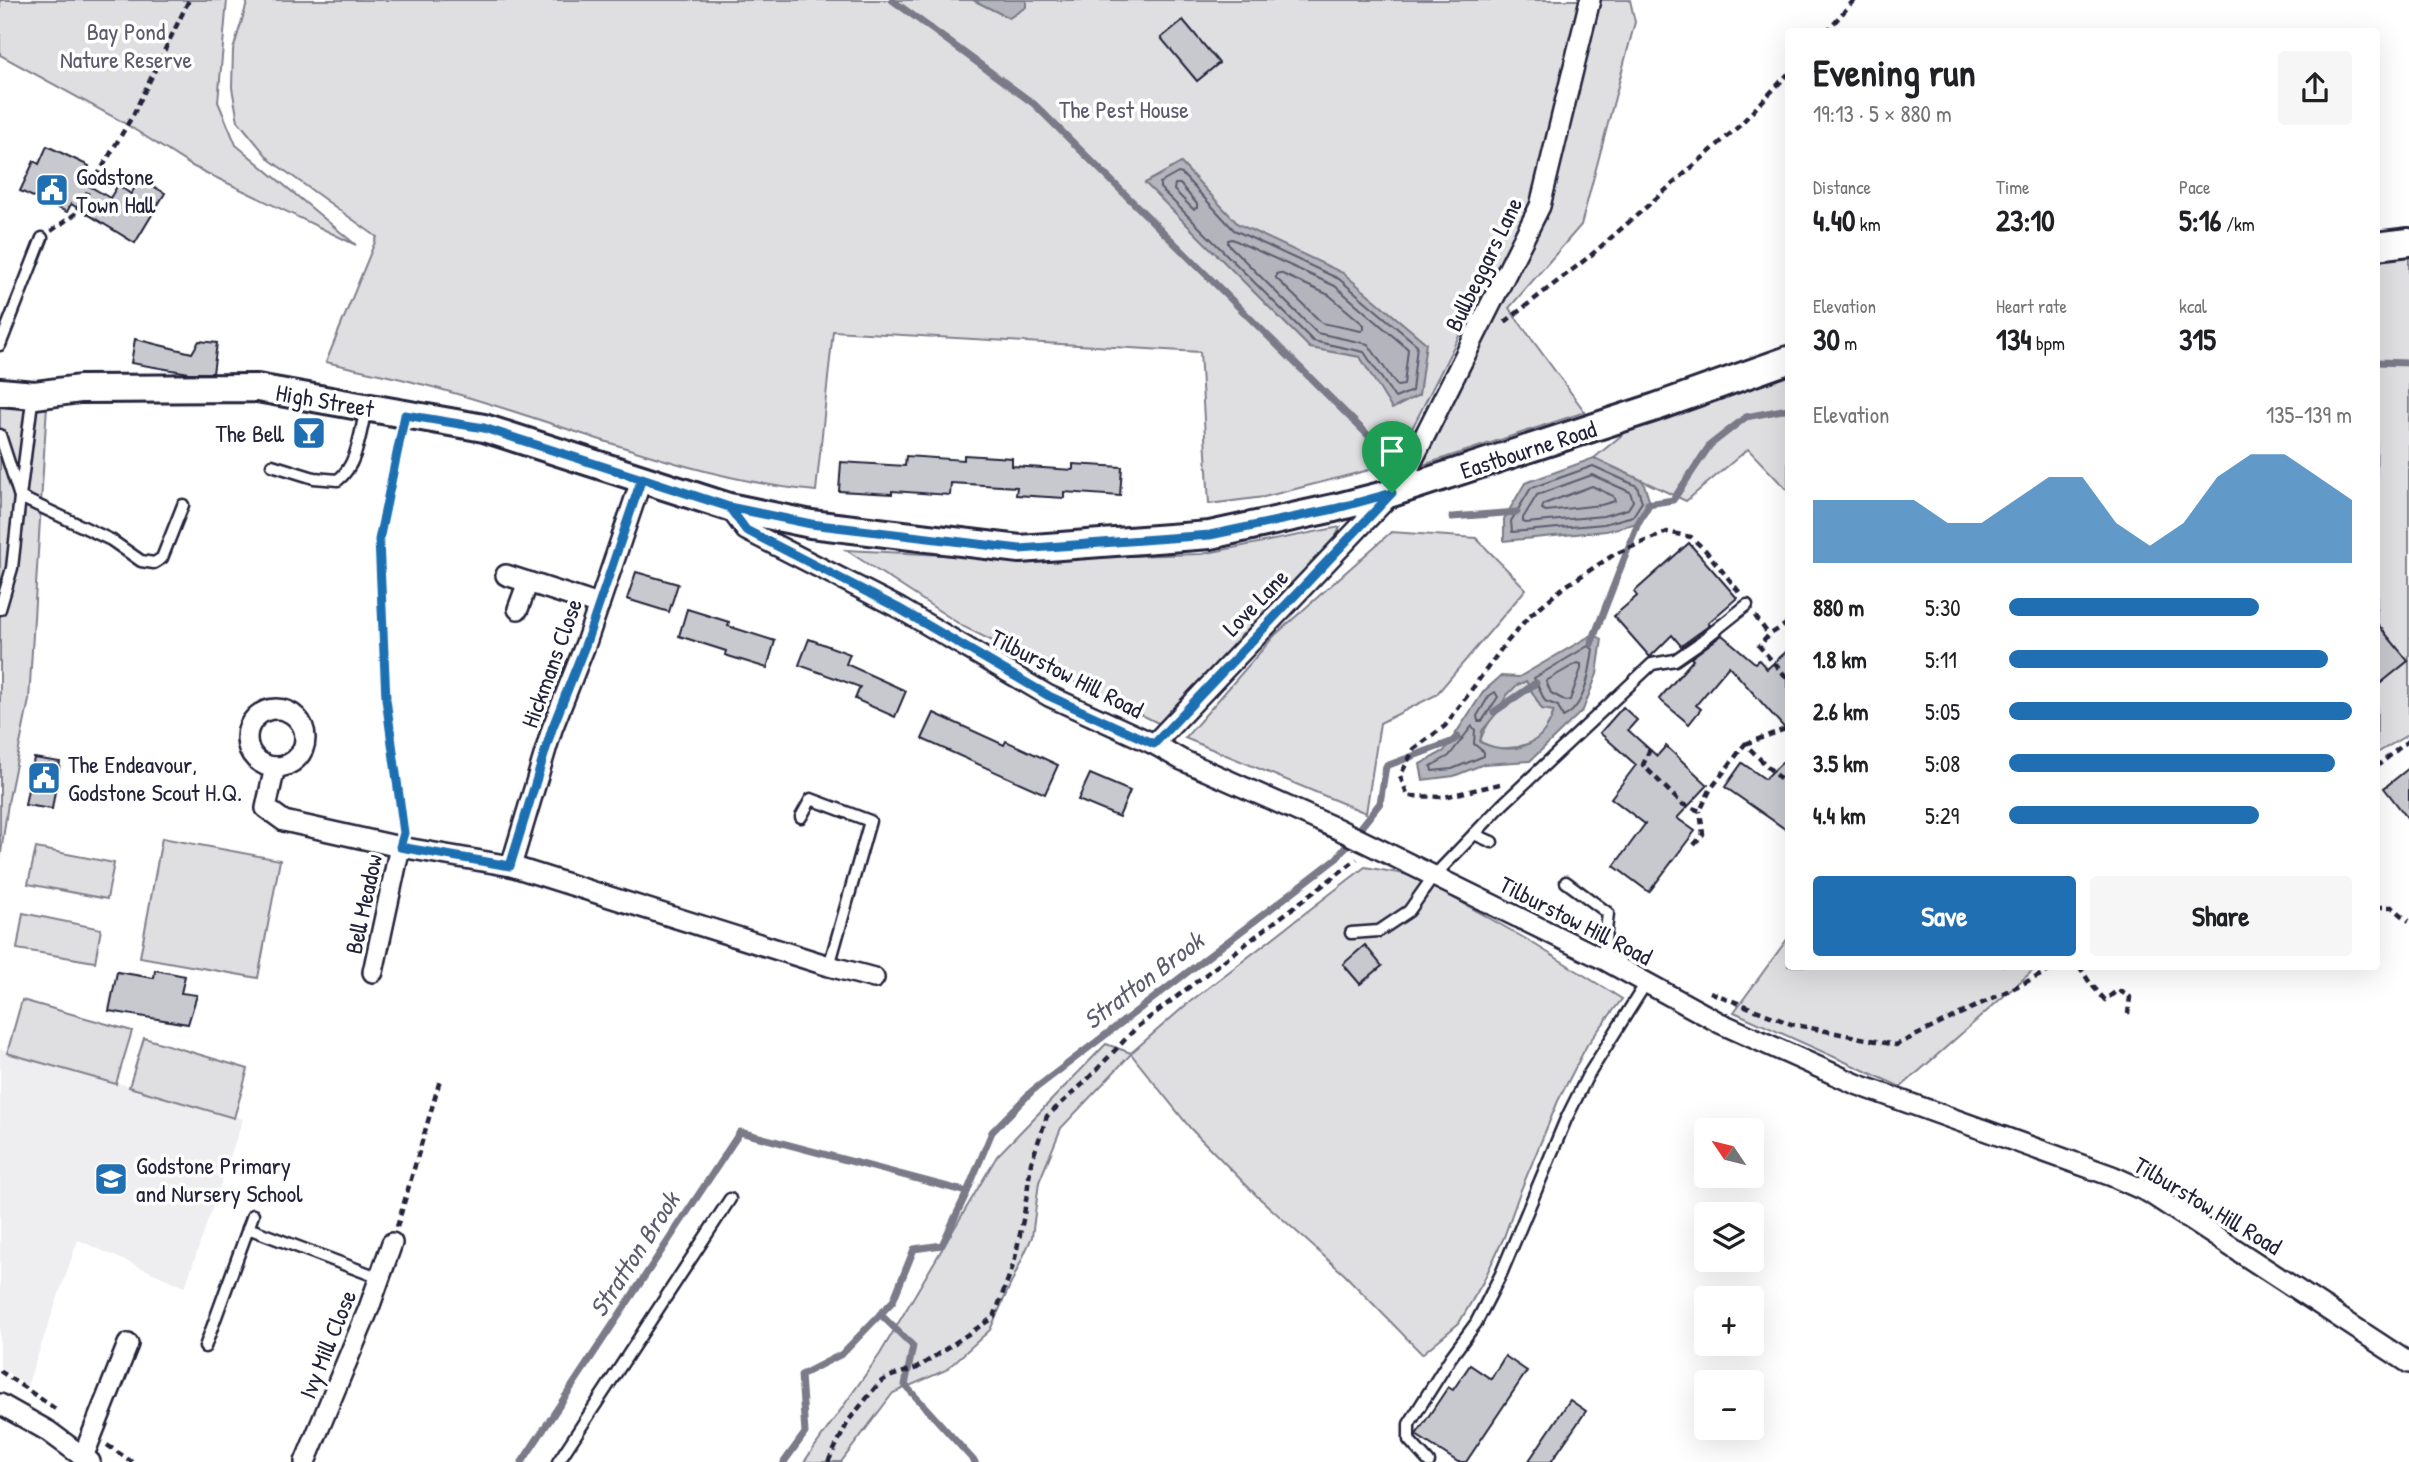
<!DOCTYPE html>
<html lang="en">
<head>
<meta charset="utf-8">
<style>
	:root { --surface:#fff; --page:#f6f6f6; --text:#202124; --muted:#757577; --accent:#1f6fb2 }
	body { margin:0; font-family:"Patrick Hand",sans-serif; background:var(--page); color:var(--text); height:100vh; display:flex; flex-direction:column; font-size:26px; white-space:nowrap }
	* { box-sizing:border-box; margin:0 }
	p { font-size:23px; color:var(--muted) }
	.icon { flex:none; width:38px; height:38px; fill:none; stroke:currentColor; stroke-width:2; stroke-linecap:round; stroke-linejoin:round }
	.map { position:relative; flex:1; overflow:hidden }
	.drawer { position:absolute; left:1785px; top:28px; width:595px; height:942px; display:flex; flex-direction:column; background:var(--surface); border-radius:7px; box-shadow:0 7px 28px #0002 }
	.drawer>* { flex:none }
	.needle { width:46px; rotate:305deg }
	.buttons { position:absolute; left:1694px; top:1118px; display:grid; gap:14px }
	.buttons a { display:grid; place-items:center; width:70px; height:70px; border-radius:7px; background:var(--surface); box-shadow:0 7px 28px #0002; font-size:35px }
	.pin { position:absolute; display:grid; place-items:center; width:60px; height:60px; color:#fff; margin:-72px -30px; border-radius:50% 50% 50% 0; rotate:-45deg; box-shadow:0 0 7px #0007 }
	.pin .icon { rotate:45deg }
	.round { display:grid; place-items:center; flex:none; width:74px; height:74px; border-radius:7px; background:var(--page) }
	.summary { display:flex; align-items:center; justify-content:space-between; height:119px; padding:0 28px }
	h1 { font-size:38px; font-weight:700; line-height:52px }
	.stats { display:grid; grid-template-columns:repeat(3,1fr); gap:10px; height:119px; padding:7px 28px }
	.stats div { display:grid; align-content:center }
	.stats b { font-size:30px; font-weight:700 }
	.stats small { font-size:19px; font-weight:400 }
	.stats p { font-size:19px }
	.chart { height:196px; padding:14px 28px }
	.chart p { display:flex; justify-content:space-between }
	.chart svg { width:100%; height:126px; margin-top:7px; fill:var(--accent); opacity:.7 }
	.action { display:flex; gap:14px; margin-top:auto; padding:14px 28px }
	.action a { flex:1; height:80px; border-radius:7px; background:var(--accent); color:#fff; font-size:28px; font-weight:700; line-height:80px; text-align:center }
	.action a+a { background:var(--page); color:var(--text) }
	ul { padding:0 28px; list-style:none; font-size:23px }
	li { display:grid; grid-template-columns:112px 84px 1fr; align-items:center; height:52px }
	li i { height:18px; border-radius:9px; background:var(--accent) }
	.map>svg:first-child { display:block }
	.built { fill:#eeeef1 }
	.green { fill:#dfdfe2; stroke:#80808e; stroke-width:2 }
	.water { fill:#b4b4bc; stroke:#7a7a88; stroke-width:2; fill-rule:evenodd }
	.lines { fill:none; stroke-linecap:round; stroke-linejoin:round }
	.shore { stroke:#5c5c6f; stroke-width:2 }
	.stream { stroke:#7a7a88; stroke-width:7 }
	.building { fill:#c8c8cf; stroke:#22223b; stroke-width:2 }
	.service-casing { stroke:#22223b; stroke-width:15 }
	.minor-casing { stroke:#22223b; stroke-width:24 }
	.secondary-casing { stroke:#22223b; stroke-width:32 }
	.path { stroke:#22223b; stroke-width:4.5; stroke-dasharray:7 5; stroke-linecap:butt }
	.service { stroke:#fff; stroke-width:10 }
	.minor { stroke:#fff; stroke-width:19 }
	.secondary { stroke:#fff; stroke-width:26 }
	.route-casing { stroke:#fff; stroke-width:14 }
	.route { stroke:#1f6fb2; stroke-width:9 }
	.labels { text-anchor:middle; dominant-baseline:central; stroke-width:7; stroke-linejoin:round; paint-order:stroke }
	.park-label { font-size:24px; fill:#5b5b6d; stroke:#fff }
	.poi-label { font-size:24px; fill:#22223b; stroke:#fff; text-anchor:start }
	.street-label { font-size:24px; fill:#22223b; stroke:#fff }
	.water-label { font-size:26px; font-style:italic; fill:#5c5c6f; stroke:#fff }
</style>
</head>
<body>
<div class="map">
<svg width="2409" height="1462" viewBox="0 0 2409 1462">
	<rect width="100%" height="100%" fill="#fff"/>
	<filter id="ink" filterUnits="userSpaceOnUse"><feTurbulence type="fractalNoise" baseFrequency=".0143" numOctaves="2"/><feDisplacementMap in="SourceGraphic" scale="14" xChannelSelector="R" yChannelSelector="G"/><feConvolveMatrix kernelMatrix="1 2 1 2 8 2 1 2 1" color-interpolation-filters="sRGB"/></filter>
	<g filter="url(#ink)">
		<path class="built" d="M 0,1049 L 243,1119 L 185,1287 L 78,1240 L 27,1386 L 0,1367 Z"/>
		<g class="green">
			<path d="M 0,0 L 227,0 L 218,102 L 236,145 L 356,245 L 192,166 L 121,121 L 0,55 Z"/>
			<path d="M 248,0 L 1630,0 L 1635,22 L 1581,225 L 1509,308 L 1585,412 L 1420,466 L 1481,293 L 1400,452 L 1373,469 L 1264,497 L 1209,504 L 1200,352 L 833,331 L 816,491 C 681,478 555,419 425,385 C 392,376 359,370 326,362 L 377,237 L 270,160 L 238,121 L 232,88 L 233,50 Z"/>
			<path d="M 2409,242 L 2409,734 L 2377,753 L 2376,246 Z"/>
			<path d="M 1788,360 L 1788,491 L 1748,449 L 1686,501 L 1594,458 L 1656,407 Z"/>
			<path d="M 0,403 L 47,405 L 29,700 L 8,803 L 0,860 Z"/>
			<path d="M 1340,527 L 1333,544 L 1160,724 L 964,627 L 846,550 L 1021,559 L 1202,554 Z"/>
			<path d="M 1391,532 L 1476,538 L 1526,589 L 1436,695 L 1380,723 L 1366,813 L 1185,738 L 1275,635 Z"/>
			<path d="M 1526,681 L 1542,709 L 1554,710 L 1551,720 L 1539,740 L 1518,747 L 1495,749 L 1480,742 C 1482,731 1507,692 1516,685 C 1518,684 1524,682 1526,681 Z"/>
			<path d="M 162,838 L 280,860 L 258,978 L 140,957 Z"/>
			<path d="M 36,848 L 114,863 L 107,899 L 28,884 Z"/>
			<path d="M 1365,867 L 1415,876 L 1526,939 L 1622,999 L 1587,1045 L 1558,1101 L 1520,1192 L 1504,1237 L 1483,1282 L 1459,1323 L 1422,1354 L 1345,1275 L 1257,1196 L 1191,1129 L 1131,1054 L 1061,1128 L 1039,1182 L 1032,1237 L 990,1330 L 946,1370 L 893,1393 L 841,1462 L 804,1462 L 880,1354 L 997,1156 L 1106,1044 L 1131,1053 L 1187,1004 Z"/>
			<path d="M 23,913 L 101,929 L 95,962 L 17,949 Z"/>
			<path d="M 1788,938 L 1788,966 L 2038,966 L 1901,1087 L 1734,1012 Z"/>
			<path d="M 22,1000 L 132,1031 L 116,1084 L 7,1053 Z"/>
			<path d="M 144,1038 L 248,1069 L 234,1118 L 129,1087 Z"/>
		</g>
		<g class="water">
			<path d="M 973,0 L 1026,0 L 1026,7 L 1009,18 Z"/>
			<path d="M 1181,163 L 1238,224 L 1343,273 L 1426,343 L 1419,395 L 1392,409 L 1360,357 L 1310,348 L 1145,183 Z"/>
			<path d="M 1594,458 L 1643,481 L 1650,503 L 1638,523 L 1606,531 L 1504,541 L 1504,519 L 1525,483 Z"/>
			<path d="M 1595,635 L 1602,639 L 1597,674 L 1583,710 L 1530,761 L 1484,764 L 1454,776 L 1423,780 L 1420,764 L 1444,751 L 1484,691 L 1501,676 L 1519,677 L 1590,636 ZM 1526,681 L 1542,709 L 1554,711 C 1544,746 1512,757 1480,742 L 1482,731 L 1496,714 L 1507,695 L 1517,685 Z"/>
		</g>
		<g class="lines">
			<g class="shore">
				<path d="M 1178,173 L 1182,174 L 1234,230 L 1339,279 L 1417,345 L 1412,391 L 1395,398 L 1364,352 L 1313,341 L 1160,188 L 1160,183 Z"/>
				<path d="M 1175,184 L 1180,184 L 1197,204 L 1197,208 L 1193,209 L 1174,190 Z"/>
				<path d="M 1232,239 L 1335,286 L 1408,349 L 1404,385 L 1397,386 L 1368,344 L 1317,333 L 1228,244 L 1228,240 Z"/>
				<path d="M 1280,273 L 1329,295 L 1364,325 L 1364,329 L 1361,331 L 1322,323 L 1276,278 L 1276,274 Z"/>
				<path d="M 1593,466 L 1637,486 L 1642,502 L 1633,516 L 1604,524 L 1512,532 L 1511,521 L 1531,488 Z"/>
				<path d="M 1592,475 L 1630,492 L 1633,501 L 1628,509 L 1603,516 L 1526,523 L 1523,522 L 1523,518 L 1537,495 Z"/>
				<path d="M 1592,486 L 1613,496 L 1615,501 L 1601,505 L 1546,511 L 1542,509 L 1544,504 Z"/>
				<path d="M 1588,646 L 1593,649 C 1590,671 1585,708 1563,717 L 1558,706 L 1545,701 L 1534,678 Z"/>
				<path d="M 1577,663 L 1581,664 L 1581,669 L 1570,700 L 1566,701 L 1551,693 L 1546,681 Z"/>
				<path d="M 1495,692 L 1498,697 L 1482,721 L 1478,721 L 1477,716 L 1489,696 Z"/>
				<path d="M 1472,726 L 1475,730 L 1474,744 L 1484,752 L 1484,756 L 1452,769 L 1432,771 L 1431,766 L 1449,756 Z"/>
			</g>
			<g class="stream">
				<path d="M 892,0 L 1034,104 L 1384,451"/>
				<path d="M 2376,362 L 2409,363"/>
				<path d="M 1648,504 L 1673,500 L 1710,445 L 1746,417 L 1788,409"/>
				<path d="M 1452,517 L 1517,512"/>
				<path d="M 1591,644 L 1638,523 L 1650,503"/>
				<path d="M 1494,712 L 1536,683"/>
				<path d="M 880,1314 L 913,1346 L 905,1385 L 975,1462"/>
				<path d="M 522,1462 L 740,1132 L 967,1192 L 992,1132 L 1032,1091 L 1337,858 L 1380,803 L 1386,766 L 1451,742 L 1458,737"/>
				<path d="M 784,1462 L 805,1433 L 801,1375 L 842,1354 L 893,1301 L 914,1249 L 942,1245 L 967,1192"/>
			</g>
		</g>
		<g class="building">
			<path d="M 1183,20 L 1219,63 L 1197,81 L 1161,38 Z"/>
			<path d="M 47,146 L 89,166 L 81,181 L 110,198 L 118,185 L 131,194 L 140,179 L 165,193 L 135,243 L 71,204 L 67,212 L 20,191 L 34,161 L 39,164 Z"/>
			<path d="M 135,339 L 192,353 L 199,341 L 217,343 L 213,373 L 189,373 L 131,363 Z"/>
			<path d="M 964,455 L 1012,458 L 1012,466 L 1073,470 L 1073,464 L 1122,467 L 1120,496 L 1064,492 L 1064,498 L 1016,495 L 1017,487 L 951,483 L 950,495 L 892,491 L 892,494 L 839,491 L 841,462 L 905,466 L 906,456 L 964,460 Z"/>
			<path d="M 1689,543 L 1737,598 L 1708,623 L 1710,625 L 1681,646 L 1672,635 L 1650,657 L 1614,616 L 1637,596 L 1634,592 Z"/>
			<path d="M 636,572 L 678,584 L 669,612 L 627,599 Z"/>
			<path d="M 687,609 L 729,622 L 728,626 L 775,641 L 767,668 L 725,655 L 726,651 L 679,636 Z"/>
			<path d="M 2376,622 L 2408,661 L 2376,687 Z"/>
			<path d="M 1722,635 L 1755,663 L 1759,660 L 1767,669 L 1788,650 L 1788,732 L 1729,666 L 1696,705 L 1701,709 L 1689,724 L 1659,699 L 1693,660 L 1691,658 Z"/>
			<path d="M 809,639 L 850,654 L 846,664 L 906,691 L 895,717 L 855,699 L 860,687 L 799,665 Z"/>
			<path d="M 1623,707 L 1637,720 L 1628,730 L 1657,756 L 1666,746 L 1708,785 L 1677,818 L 1695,831 L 1649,892 L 1614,866 L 1645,824 L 1611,798 L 1636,765 L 1600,733 Z"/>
			<path d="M 934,713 L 1004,745 L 1006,741 L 1058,765 L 1045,794 L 922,739 Z"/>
			<path d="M 1788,757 L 1788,831 L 1725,787 L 1742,763 L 1765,779 Z"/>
			<path d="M 34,758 L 60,762 L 52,809 L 25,805 Z"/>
			<path d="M 2409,768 L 2409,820 L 2384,788 Z"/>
			<path d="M 1090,774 L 1130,791 L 1119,817 L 1078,800 Z"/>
			<path d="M 1365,945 L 1382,966 L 1360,984 L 1343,964 Z"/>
			<path d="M 155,970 L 185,976 L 181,993 L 197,995 L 188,1024 L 109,1011 L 117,972 L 154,978 Z"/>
			<path d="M 1505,1356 L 1527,1371 L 1466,1462 L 1458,1462 L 1416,1435 L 1448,1387 L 1453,1390 L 1470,1365 L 1491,1379 Z"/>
			<path d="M 1570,1400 L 1586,1411 L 1551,1462 L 1528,1462 Z"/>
		</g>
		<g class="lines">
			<defs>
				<g id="service">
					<path d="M 0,345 L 42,238"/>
					<path d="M 35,395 L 31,409 L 20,497 L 111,540 L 141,561 L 154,563 L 162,558 L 183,505"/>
					<path d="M 0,435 L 20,497 L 12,568 L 0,609"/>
					<path d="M 272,465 L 314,478 L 338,480 C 358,464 360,432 366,409"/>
					<path d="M 801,817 L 811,799 L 870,821 L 829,966"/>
					<path d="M 1474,834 L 1492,842"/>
					<path d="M 1566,882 L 1608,913 L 1603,959"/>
					<path d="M 1351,933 L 1379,931 L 1409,911 L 1433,877 L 1503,804 L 1652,664 L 1675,660 L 1698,644 L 1747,605"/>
					<path d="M 248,1228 L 380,1278"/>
					<path d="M 205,1347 L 253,1215"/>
					<path d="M 558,1462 L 730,1199"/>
					<path d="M 1429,1462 L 1409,1440 L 1409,1424 L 1451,1357 L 1476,1323 L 1501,1274 L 1566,1119 L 1587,1077 L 1646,983"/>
				</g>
				<g id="minor">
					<path d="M 729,507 L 746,530 L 899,608 L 1049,696 L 1154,744 L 1182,760 L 1338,829 L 1603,959 L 1720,1023 L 1856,1084 L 2112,1176 L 2148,1192 L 2409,1363"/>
					<path d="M 506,575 L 599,605"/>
					<path d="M 518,609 L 528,582"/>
					<circle cx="276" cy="738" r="29"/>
					<path d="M 1154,744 L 1392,493 L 1408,469 L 1540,206 L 1590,0"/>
					<path d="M 275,767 L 266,808 L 284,821 L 400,847 L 511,866 L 829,966 L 874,978"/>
					<path d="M 511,866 L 552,729 L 586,643 L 642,478"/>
					<path d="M 373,972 L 400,847"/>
					<path d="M 0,1404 L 48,1431 L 90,1462"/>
					<path d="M 83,1457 L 128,1344"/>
					<path d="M 305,1462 L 369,1308 L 392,1243"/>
				</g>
				<g id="secondary">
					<path d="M 2376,246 L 2409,242"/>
					<path d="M 0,392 L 35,395 L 80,389 L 257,388 L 484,428 L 729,507 L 811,524 L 1020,549 L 1210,535 L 1334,508 L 1392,493 L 1656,407 L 1788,360"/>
				</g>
			</defs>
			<use href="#service" class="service-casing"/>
			<use href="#minor" class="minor-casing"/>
			<use href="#secondary" class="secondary-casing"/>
			<g class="path">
				<path d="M 1826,32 L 1854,0"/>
				<path d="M 51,231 L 75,214 L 133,115 L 189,0"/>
				<path d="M 1505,322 L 1590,256 L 1738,127 L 1788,74"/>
				<path d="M 400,435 L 378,540 L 386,699 L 404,829"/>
				<path d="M 1755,616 L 1769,635"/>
				<path d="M 1788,623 L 1769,635 L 1759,646 L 1788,679"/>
				<path d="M 1745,744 L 1788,728"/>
				<path d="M 1650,749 L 1643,765 L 1682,804 L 1700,811 L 1710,790 L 1745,744 L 1788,787"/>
				<path d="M 2376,767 L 2409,740"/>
				<path d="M 1500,784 L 1444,797 L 1408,796 L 1400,776 L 1414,749 L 1445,726 L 1502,648 L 1529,616 L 1564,587 L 1615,554 L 1667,532 L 1691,537 L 1706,551 L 1741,594"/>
				<path d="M 1694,845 L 1703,834 L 1700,811"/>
				<path d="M 2376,907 L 2392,907 L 2409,921"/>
				<path d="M 2079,966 L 2090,983 L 2105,1000 L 2118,990 L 2130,997 L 2128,1014"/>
				<path d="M 1710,992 L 1791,1024 L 1896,1045 L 2059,966"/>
				<path d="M 397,1227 L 440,1080"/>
				<path d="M 0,1371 L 57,1410"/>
				<path d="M 107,1445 L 132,1462"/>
				<path d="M 828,1462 L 849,1420 L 879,1383 L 888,1377 L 917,1368 L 994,1317 L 1014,1263 L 1024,1215 L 1031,1163 L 1047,1116 L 1085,1082 L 1137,1027 L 1357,859"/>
			</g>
			<use href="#service" class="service"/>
			<use href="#minor" class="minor"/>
			<use href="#secondary" class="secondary"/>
		</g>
	</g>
	<g class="lines" filter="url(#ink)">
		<defs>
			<path id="route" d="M 1392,493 L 1334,509 L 1210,535 L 1020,549 L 811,524 L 729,507 L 642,478 L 586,643 L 552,729 L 510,866 L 400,847 L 404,833 L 386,699 L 379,540 L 405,415 L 484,428 L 729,507 L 746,530 L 898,608 L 1049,696 L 1154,744 L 1392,493"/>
		</defs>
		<use href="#route" class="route-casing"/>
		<use href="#route" class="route"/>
	</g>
	<defs>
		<symbol id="civic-square" viewBox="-11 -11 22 22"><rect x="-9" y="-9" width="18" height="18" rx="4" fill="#1f6fb2" stroke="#fff"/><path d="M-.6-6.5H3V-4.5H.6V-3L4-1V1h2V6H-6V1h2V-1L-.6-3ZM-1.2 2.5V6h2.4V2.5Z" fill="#fff"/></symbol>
		<symbol id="bar-square" viewBox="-11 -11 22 22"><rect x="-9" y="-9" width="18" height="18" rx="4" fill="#1f6fb2" stroke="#fff"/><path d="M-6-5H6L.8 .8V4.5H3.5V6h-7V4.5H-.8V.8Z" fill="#fff"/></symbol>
		<symbol id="school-square" viewBox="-11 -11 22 22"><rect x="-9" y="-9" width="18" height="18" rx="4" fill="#1f6fb2" stroke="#fff"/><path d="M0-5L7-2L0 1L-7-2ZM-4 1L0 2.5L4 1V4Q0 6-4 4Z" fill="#fff"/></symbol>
	</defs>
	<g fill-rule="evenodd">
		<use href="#civic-square" x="33" y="171" width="38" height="38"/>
		<use href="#bar-square" x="290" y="414" width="38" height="38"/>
		<use href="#civic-square" x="25" y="759" width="38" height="38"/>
		<use href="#school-square" x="92" y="1160" width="38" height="38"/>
	</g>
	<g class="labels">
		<g class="park-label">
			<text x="126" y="31">Bay Pond<tspan x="126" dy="28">Nature Reserve</tspan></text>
			<text x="1124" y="109">The Pest House</text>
		</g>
		<g class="poi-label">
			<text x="76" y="176">Godstone<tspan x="76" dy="28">Town Hall</tspan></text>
			<text x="284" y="433" text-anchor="end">The Bell</text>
			<text x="68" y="764">The Endeavour,<tspan x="68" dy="28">Godstone Scout H.Q.</tspan></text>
			<text x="136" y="1165">Godstone Primary<tspan x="136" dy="28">and Nursery School</tspan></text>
		</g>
		<g class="street-label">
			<text transform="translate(1483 264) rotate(-64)">Bullbeggars Lane</text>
			<text transform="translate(325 400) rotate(10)">High Street</text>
			<text transform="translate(1528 449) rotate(-18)">Eastbourne Road</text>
			<text transform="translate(1255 602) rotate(-46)">Love Lane</text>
			<text transform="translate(551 663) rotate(-70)">Hickmans Close</text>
			<text transform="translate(1067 673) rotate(27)">Tilburstow Hill Road</text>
			<text transform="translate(363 904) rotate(-78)">Bell Meadow</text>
			<text transform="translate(1576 920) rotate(27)">Tilburstow Hill Road</text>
			<text transform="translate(2208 1205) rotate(31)">Tilburstow Hill Road</text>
			<text transform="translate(327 1344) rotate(-68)">Ivy Mill Close</text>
		</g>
		<g class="water-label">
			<text transform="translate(1143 980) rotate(-37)">Stratton Brook</text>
			<text transform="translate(634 1254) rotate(-57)">Stratton Brook</text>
		</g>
	</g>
</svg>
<div class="buttons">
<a><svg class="needle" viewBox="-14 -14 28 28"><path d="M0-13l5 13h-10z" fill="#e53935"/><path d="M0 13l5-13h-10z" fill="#757577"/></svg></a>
<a><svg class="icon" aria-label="layers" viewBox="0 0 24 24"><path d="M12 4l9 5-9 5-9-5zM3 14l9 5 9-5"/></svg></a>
<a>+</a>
<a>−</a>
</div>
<div class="pin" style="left:1392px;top:493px;background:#1e9e55"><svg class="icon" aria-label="arrive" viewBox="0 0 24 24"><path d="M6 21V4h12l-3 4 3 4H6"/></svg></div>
<section class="drawer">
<div class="summary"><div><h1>Evening run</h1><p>19:13 · 5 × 880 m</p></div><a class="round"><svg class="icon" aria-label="share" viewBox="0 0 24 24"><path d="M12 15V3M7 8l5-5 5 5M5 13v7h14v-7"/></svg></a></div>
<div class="stats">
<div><p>Distance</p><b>4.40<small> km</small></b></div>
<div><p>Time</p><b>23:10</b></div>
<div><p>Pace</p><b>5:16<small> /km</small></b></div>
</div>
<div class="stats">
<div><p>Elevation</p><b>30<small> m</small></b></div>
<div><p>Heart rate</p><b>134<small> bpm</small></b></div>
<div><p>kcal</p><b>315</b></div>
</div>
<div class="chart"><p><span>Elevation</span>135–139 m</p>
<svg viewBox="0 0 160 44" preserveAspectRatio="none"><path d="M0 44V22L10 22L20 22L30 22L40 30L50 30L60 22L70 14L80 14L90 30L100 38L110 30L120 14L130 6L140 6L150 14L160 22V44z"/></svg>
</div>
<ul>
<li><b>880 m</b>5:30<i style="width:73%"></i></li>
<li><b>1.8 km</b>5:11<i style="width:93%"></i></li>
<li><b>2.6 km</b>5:05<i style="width:100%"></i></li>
<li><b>3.5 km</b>5:08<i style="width:95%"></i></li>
<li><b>4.4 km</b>5:29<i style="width:73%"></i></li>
</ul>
<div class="action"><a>Save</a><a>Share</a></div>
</section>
</div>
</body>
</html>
